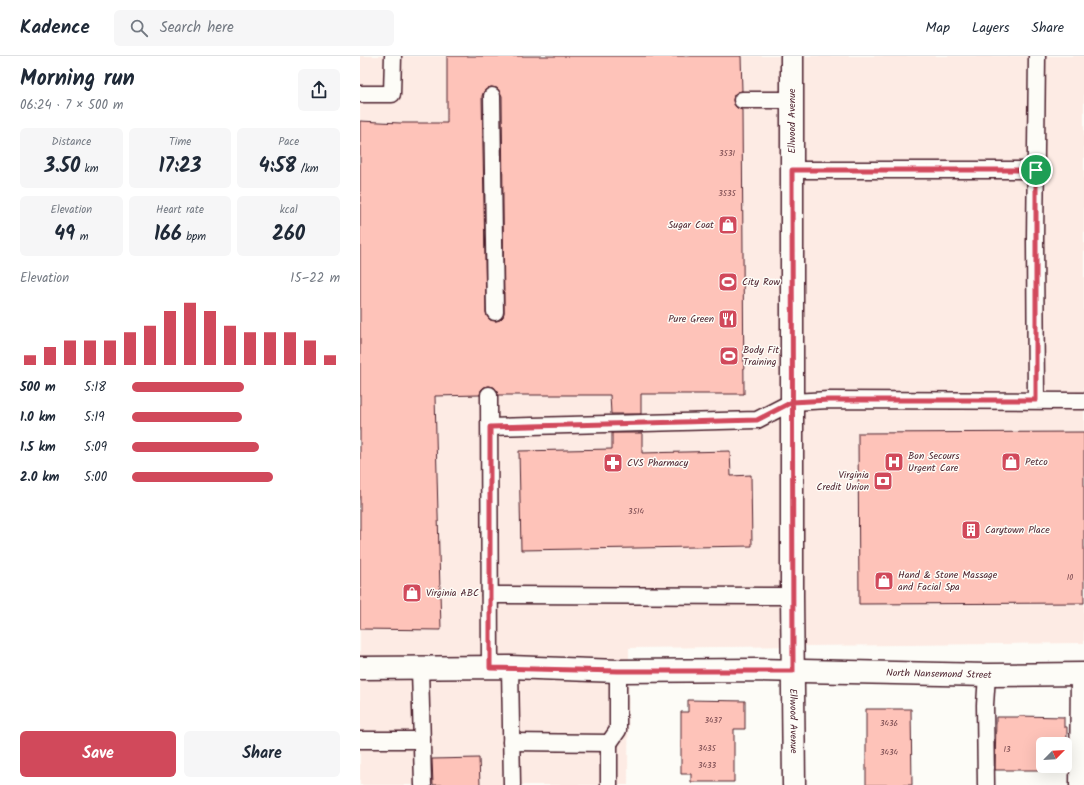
<!DOCTYPE html>
<html lang="en">
<head>
<meta charset="utf-8">
<style>
	:root { --surface:#fff; --page:#f6f6f7; --text:#1f2937; --muted:#747a83; --line:#e0e1e3; --accent:#d1495b }
	body { margin:0; font-family:Kalam,sans-serif; background:var(--page); color:var(--text); height:100vh; display:flex; flex-direction:column; font-size:15px; white-space:nowrap }
	* { box-sizing:border-box; margin:0 }
	p { font-size:13px; color:var(--muted) }
	.icon { flex:none; width:22px; height:22px; fill:none; stroke:currentColor; stroke-width:2; stroke-linecap:round; stroke-linejoin:round }
	.map { position:relative; flex:1; overflow:hidden }
	.side { display:flex; flex-direction:column; background:var(--surface); width:360px }
	.side>* { flex:none }
	.needle { width:26px; rotate:66deg }
	.buttons { position:absolute; left:676px; top:681px; display:grid; gap:8px }
	.buttons a { display:grid; place-items:center; width:36px; height:36px; border-radius:6px; background:var(--surface); box-shadow:0 4px 16px #0002; font-size:20px }
	.pin { position:absolute; display:grid; place-items:center; width:34px; height:34px; color:#fff; margin:-17px; border:2px solid #fff; border-radius:50%; box-shadow:0 1px 4px #0007 }
	.round { display:grid; place-items:center; flex:none; width:42px; height:42px; border-radius:6px; background:var(--page) }
	.head { display:flex; align-items:center; justify-content:space-between; height:68px; padding:0 20px }
	h1 { font-size:22px; font-weight:600; line-height:30px }
	.figures { display:grid; grid-template-columns:repeat(3,1fr); gap:6px; height:68px; padding:4px 20px }
	.figures div { display:grid; align-content:center; border-radius:6px; background:var(--page); text-align:center }
	.figures b { font-size:20px; font-weight:600 }
	.figures small { font-size:11px; font-weight:400 }
	.figures p { font-size:11px }
	.chart { height:112px; padding:8px 20px }
	.chart p { display:flex; justify-content:space-between }
	.chart svg { width:100%; height:72px; margin-top:4px; stroke:var(--accent); stroke-width:6 }
	.action { display:flex; gap:8px; margin-top:auto; padding:8px 20px }
	.action a { flex:1; height:46px; border-radius:6px; background:var(--accent); color:#fff; font-size:16px; font-weight:600; line-height:46px; text-align:center }
	.action a+a { background:var(--page); color:var(--text) }
	ul { padding:0 20px; list-style:none; font-size:13px }
	li { display:grid; grid-template-columns:64px 48px 1fr; align-items:center; height:30px }
	li i { height:10px; border-radius:5px; background:var(--accent) }
	header { display:flex; align-items:center; gap:24px; box-sizing:border-box; height:56px; padding:0 20px; background:var(--surface); border-bottom:1px solid var(--line) }
	header strong { font-size:19px }
	nav { display:flex; gap:22px; margin-inline-start:auto; font-size:14px }
	.search { width:280px; height:36px; background:var(--page); display:flex; align-items:center; gap:10px; box-sizing:border-box; padding:0 14px; border-radius:6px; color:var(--muted); font-size:15px }
	main { display:flex; flex:1; min-height:0 }
	.map>svg:first-child { display:block }
	.built { fill:#fdebe4 }
	.building { fill:#fec3b9; stroke:#4a1f2b; fill-rule:evenodd }
	.lines { fill:none; stroke-linecap:round; stroke-linejoin:round }
	.service-casing { stroke:#4a1f2b; stroke-width:19 }
	.minor-casing { stroke:#4a1f2b; stroke-width:25 }
	.primary-casing { stroke:#4a1f2b; stroke-width:25 }
	.service { stroke:#fdfcf7; stroke-width:16 }
	.minor { stroke:#fdfcf7; stroke-width:22 }
	.primary { stroke:#fdfcf7; stroke-width:22 }
	.route-casing { stroke:#fff; stroke-width:8 }
	.route { stroke:#d1495b; stroke-width:5 }
	.labels { text-anchor:middle; dominant-baseline:central; stroke-width:3; stroke-linejoin:round; paint-order:stroke }
	.number-label { font-size:8px; fill:#77484e }
	.street-label { font-size:10px; fill:#4a1f2b; stroke:#fdfcf7 }
	.poi-label { font-size:10px; fill:#4a1f2b; stroke:#fdfcf7; text-anchor:start }
</style>
</head>
<body>
<header>
<strong>Kadence</strong>
<div class="search"><svg class="icon" aria-label="search" viewBox="0 0 24 24"><circle cx="10" cy="10" r="6"/><path d="M15 15l6 6"/></svg>Search here</div>
<nav><a>Map</a><a>Layers</a><a>Share</a></nav>
</header>
<main>
<section class="side">
<div class="head"><div><h1>Morning run</h1><p>06:24 · 7 × 500 m</p></div><a class="round"><svg class="icon" aria-label="share" viewBox="0 0 24 24"><path d="M12 15V3M7 8l5-5 5 5M5 13v7h14v-7"/></svg></a></div>
<div class="figures">
<div><p>Distance</p><b>3.50<small> km</small></b></div>
<div><p>Time</p><b>17:23</b></div>
<div><p>Pace</p><b>4:58<small> /km</small></b></div>
</div>
<div class="figures">
<div><p>Elevation</p><b>49<small> m</small></b></div>
<div><p>Heart rate</p><b>166<small> bpm</small></b></div>
<div><p>kcal</p><b>260</b></div>
</div>
<div class="chart"><p><span>Elevation</span>15–22 m</p>
<svg viewBox="0 0 160 44" preserveAspectRatio="none"><path d="M5 44V38M15 44V33M25 44V29M35 44V29M45 44V29M55 44V24M65 44V20M75 44V11M85 44V6M95 44V11M105 44V20M115 44V24M125 44V24M135 44V24M145 44V29M155 44V38"/></svg>
</div>
<ul>
<li><b>500 m</b>5:18<i style="width:54%"></i></li>
<li><b>1.0 km</b>5:19<i style="width:53%"></i></li>
<li><b>1.5 km</b>5:09<i style="width:61%"></i></li>
<li><b>2.0 km</b>5:00<i style="width:68%"></i></li>
</ul>
<div class="action"><a>Save</a><a>Share</a></div>
</section>
<div class="map">
<svg width="724" height="729" viewBox="0 0 724 729">
	<rect width="100%" height="100%" fill="#fdfcf7"/>
	<filter id="ink" filterUnits="userSpaceOnUse"><feTurbulence type="fractalNoise" baseFrequency=".025" numOctaves="2"/><feDisplacementMap in="SourceGraphic" scale="8" xChannelSelector="R" yChannelSelector="G"/><feConvolveMatrix kernelMatrix="1 2 1 2 8 2 1 2 1" color-interpolation-filters="sRGB"/></filter>
	<g filter="url(#ink)">
		<path class="built" d="M 0,0 L 724,0 L 724,587 L 269,592 L 268,729 L 0,729 Z"/>
		<g class="building">
			<path d="M 87,0 L 381,0 L 382,35 L 378,36 L 374,39 L 373,44 L 374,48 L 377,52 L 382,54 L 384,338 L 281,338 L 281,358 L 251,358 L 250,339 L 138,339 L 137,335 L 134,331 L 129,330 L 124,331 L 121,334 L 120,339 L 75,340 L 81,574 L 0,573 L 0,65 L 40,67 L 87,67 ZM 131,31 L 137,32 L 140,36 L 142,40 L 144,256 L 143,261 L 140,264 L 136,265 L 130,264 L 127,260 L 126,256 L 122,40 L 124,35 L 128,32 Z"/>
			<path d="M 724,376 L 724,547 L 499,548 L 498,377 Z"/>
			<path d="M 252,377 L 282,377 L 282,397 L 370,395 L 371,420 L 391,419 L 392,490 L 161,494 L 159,395 L 252,393 Z"/>
			<path d="M 328,644 L 385,645 L 385,673 L 374,673 L 374,726 L 331,726 L 331,718 L 321,718 L 321,656 L 328,656 Z"/>
			<path d="M 506,653 L 551,653 L 552,729 L 506,729 Z"/>
			<path d="M 659,660 L 704,661 L 704,671 L 707,671 L 707,714 L 635,714 L 636,661 L 659,661 ZM 683,688 L 705,688 L 705,710 L 683,710 Z"/>
			<path d="M 119,702 L 120,729 L 73,729 L 72,703 Z"/>
		</g>
		<g class="lines">
			<defs>
				<g id="service">
					<path d="M 0,38 L 32,38 L 33,0"/>
					<path d="M 132,40 L 135,256"/>
					<path d="M 382,44 L 432,44"/>
					<path d="M 432,114 L 676,114"/>
					<path d="M 129,339 L 130,612"/>
					<path d="M 676,344 L 675,183 L 677,0"/>
					<path d="M 130,371 L 397,364 L 432,346 L 469,344 L 724,345"/>
					<path d="M 130,539 L 432,540"/>
					<path d="M 150,611 L 152,729"/>
					<path d="M 60,612 L 63,729"/>
					<path d="M 0,684 L 62,684"/>
					<path d="M 151,686 L 249,687 L 258,674 L 258,615"/>
					<path d="M 249,729 L 249,687"/>
					<path d="M 626,729 L 625,649 L 627,619"/>
					<path d="M 718,729 L 719,618"/>
				</g>
				<g id="minor">
					<path id="s1" d="M 0,612 L 150,611 L 258,615 L 397,614 L 627,619 L 724,618"/>
				</g>
				<g id="primary">
					<path id="s2" d="M 432,0 L 432,540 L 434,729"/>
				</g>
			</defs>
			<use href="#service" class="service-casing"/>
			<use href="#minor" class="minor-casing"/>
			<use href="#primary" class="primary-casing"/>
			<use href="#service" class="service"/>
			<use href="#minor" class="minor"/>
			<use href="#primary" class="primary"/>
		</g>
	</g>
	<g class="lines" filter="url(#ink)">
		<defs>
			<path id="route" d="M 676,114 L 676,344 L 469,344 L 432,346 L 397,364 L 130,371 L 130,612 L 258,615 L 433,615 C 433,448 432,281 432,114 L 676,114"/>
		</defs>
		<use href="#route" class="route-casing"/>
		<use href="#route" class="route"/>
	</g>
	<defs>
		<symbol id="shop-square" viewBox="-11 -11 22 22"><rect x="-9" y="-9" width="18" height="18" rx="4" fill="#d1495b" stroke="#fdfcf7"/><path d="M-5-2.5h2.3a2.7 3.5 0 0 1 5.4 0H5L5.5 6h-11ZM-1.5-2.5h3a1.5 2.3 0 0 0-3 0Z" fill="#fff"/></symbol>
		<symbol id="stadium-square" viewBox="-11 -11 22 22"><rect x="-9" y="-9" width="18" height="18" rx="4" fill="#d1495b" stroke="#fdfcf7"/><path d="M0-5a6.5 5 0 1 0 0 10a6.5 5 0 1 0 0-10ZM-3.5-1.8h7v3.6h-7Z" fill="#fff"/></symbol>
		<symbol id="restaurant-square" viewBox="-11 -11 22 22"><rect x="-9" y="-9" width="18" height="18" rx="4" fill="#d1495b" stroke="#fdfcf7"/><path d="M-5-6h1v4h1v-4h1v4h1v-4h1v5L-1.5 .5V6h-2V.5L-5-1ZM5-6V6H3V1.5H1.5Q1.5-4 5-6Z" fill="#fff"/></symbol>
		<symbol id="hospital-square" viewBox="-11 -11 22 22"><rect x="-9" y="-9" width="18" height="18" rx="4" fill="#d1495b" stroke="#fdfcf7"/><path d="M-5-5h3v3.5h4V-5h3V5h-3V1.5h-4V5h-3Z" fill="#fff"/></symbol>
		<symbol id="pharmacy-square" viewBox="-11 -11 22 22"><rect x="-9" y="-9" width="18" height="18" rx="4" fill="#d1495b" stroke="#fdfcf7"/><path d="M-2-6h4v4h4v4h-4v4h-4v-4h-4v-4h4Z" fill="#fff"/></symbol>
		<symbol id="bank-square" viewBox="-11 -11 22 22"><rect x="-9" y="-9" width="18" height="18" rx="4" fill="#d1495b" stroke="#fdfcf7"/><path d="M-6-4H6V4H-6ZM0-2.3a2.3 2.3 0 1 0 0 4.6a2.3 2.3 0 1 0 0-4.6Z" fill="#fff"/></symbol>
		<symbol id="building-square" viewBox="-11 -11 22 22"><rect x="-9" y="-9" width="18" height="18" rx="4" fill="#d1495b" stroke="#fdfcf7"/><path d="M-4-6H4V6H1V3H-1V6H-4ZM-2.5-4.3h1.7v1.8h-1.7ZM.8-4.3h1.7v1.8H.8ZM-2.5-1h1.7V.8h-1.7ZM.8-1h1.7V.8H.8Z" fill="#fff"/></symbol>
	</defs>
	<g fill-rule="evenodd">
		<use href="#shop-square" x="357" y="158" width="22" height="22"/>
		<use href="#stadium-square" x="357" y="215" width="22" height="22"/>
		<use href="#restaurant-square" x="357" y="252" width="22" height="22"/>
		<use href="#stadium-square" x="358" y="289" width="22" height="22"/>
		<use href="#hospital-square" x="523" y="395" width="22" height="22"/>
		<use href="#shop-square" x="640" y="395" width="22" height="22"/>
		<use href="#pharmacy-square" x="242" y="396" width="22" height="22"/>
		<use href="#bank-square" x="512" y="414" width="22" height="22"/>
		<use href="#building-square" x="600" y="463" width="22" height="22"/>
		<use href="#shop-square" x="513" y="514" width="22" height="22"/>
		<use href="#shop-square" x="41" y="526" width="22" height="22"/>
	</g>
	<g class="labels">
		<g class="number-label">
			<text x="367" y="97">3531</text>
			<text x="367" y="137">3535</text>
			<text x="276" y="455">3514</text>
			<text x="710" y="521">10</text>
			<text x="353" y="664">3437</text>
			<text x="529" y="667">3436</text>
			<text x="347" y="692">3435</text>
			<text x="647" y="693">13</text>
			<text x="529" y="696">3434</text>
			<text x="347" y="709">3433</text>
		</g>
		<g class="street-label">
			<text transform="translate(432 65) rotate(-90)">Ellwood Avenue</text>
			<text stroke="none"><textPath href="#s1" startOffset="579">North Nansemond Street</textPath></text>
			<text stroke="none"><textPath href="#s2" startOffset="665">Ellwood Avenue</textPath></text>
		</g>
		<g class="poi-label">
			<text x="354" y="169" text-anchor="end">Sugar Coat</text>
			<text x="382" y="226">City Row</text>
			<text x="354" y="263" text-anchor="end">Pure Green</text>
			<text x="383" y="294">Body Fit<tspan x="383" dy="12">Training</tspan></text>
			<text x="548" y="400">Bon Secours<tspan x="548" dy="12">Urgent Care</tspan></text>
			<text x="665" y="406">Petco</text>
			<text x="267" y="407">CVS Pharmacy</text>
			<text x="509" y="419" text-anchor="end">Virginia<tspan x="509" dy="12">Credit Union</tspan></text>
			<text x="625" y="474">Carytown Place</text>
			<text x="538" y="519">Hand &amp; Stone Massage<tspan x="538" dy="12">and Facial Spa</tspan></text>
			<text x="66" y="537">Virginia ABC</text>
		</g>
	</g>
</svg>
<div class="buttons">
<a><svg class="needle" viewBox="-14 -14 28 28"><path d="M0-13l5 13h-10z" fill="#e53935"/><path d="M0 13l5-13h-10z" fill="#747a83"/></svg></a>
</div>
<div class="pin" style="left:676px;top:114px;background:#1e9e55"><svg class="icon" aria-label="arrive" viewBox="0 0 24 24"><path d="M6 21V4h12l-3 4 3 4H6"/></svg></div>
</div>
</main>
</body>
</html>
